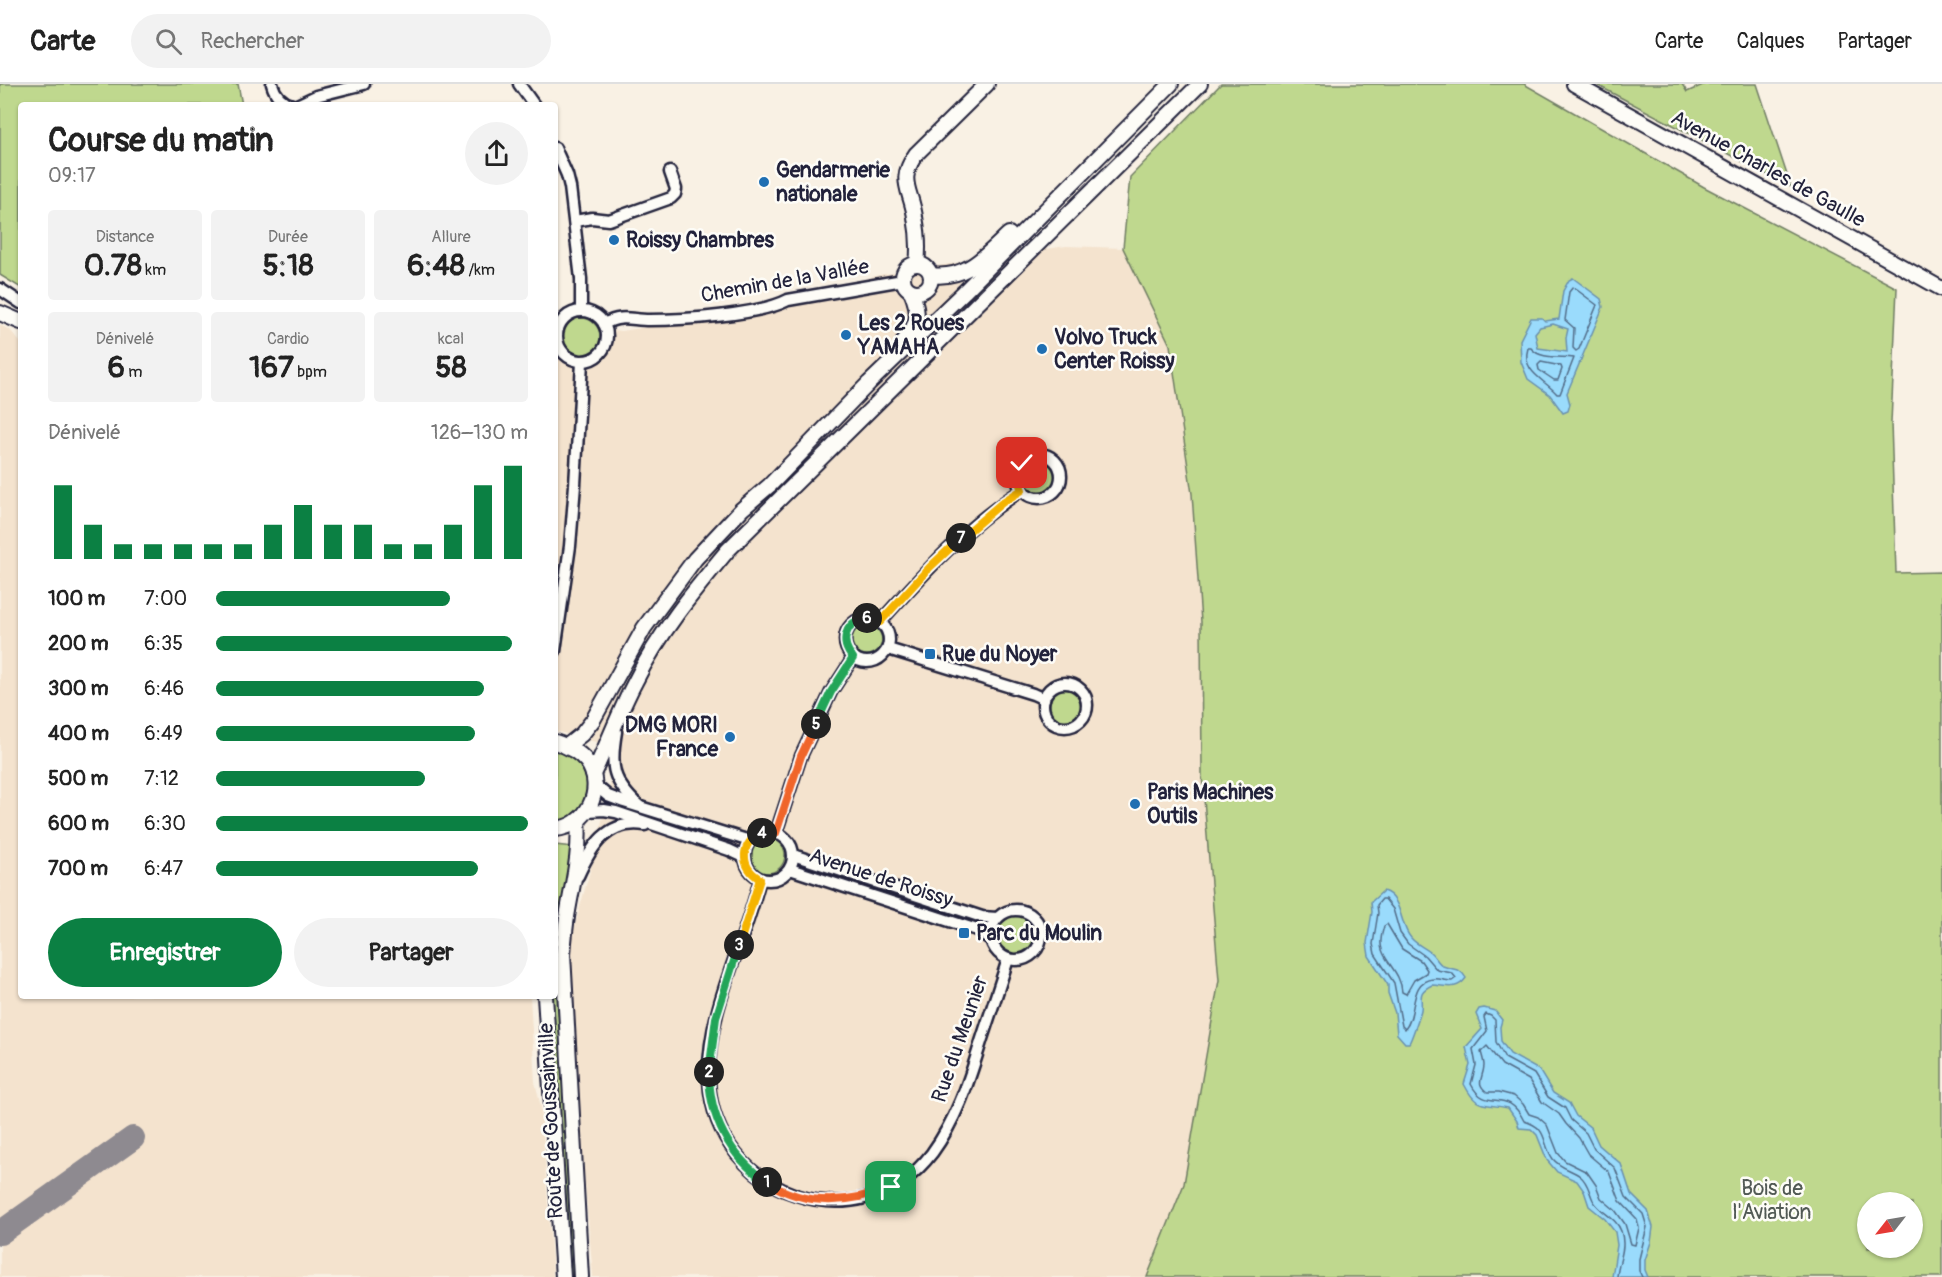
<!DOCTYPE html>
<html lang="fr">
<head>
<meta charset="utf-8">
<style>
	:root { --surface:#fff; --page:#f2f2f2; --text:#222; --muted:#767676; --line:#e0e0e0; --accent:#0b8043 }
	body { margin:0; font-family:Pangolin,sans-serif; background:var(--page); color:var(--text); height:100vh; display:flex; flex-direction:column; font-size:22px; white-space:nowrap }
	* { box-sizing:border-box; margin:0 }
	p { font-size:20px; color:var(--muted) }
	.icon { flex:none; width:33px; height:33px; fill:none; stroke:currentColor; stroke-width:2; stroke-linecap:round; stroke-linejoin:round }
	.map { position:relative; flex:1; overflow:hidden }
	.drawer { position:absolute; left:18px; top:18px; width:540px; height:897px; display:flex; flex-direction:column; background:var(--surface); border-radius:6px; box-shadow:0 2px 4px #0004 }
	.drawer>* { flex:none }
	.needle { width:39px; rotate:239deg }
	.buttons { position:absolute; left:1857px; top:1108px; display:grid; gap:12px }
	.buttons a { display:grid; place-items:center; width:66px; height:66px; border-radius:50%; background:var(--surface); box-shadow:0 2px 4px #0004; font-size:30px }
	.pin { position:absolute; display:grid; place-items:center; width:51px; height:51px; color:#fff; margin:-26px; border-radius:12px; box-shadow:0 3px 9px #0006 }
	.km { position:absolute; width:30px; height:30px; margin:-15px; border-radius:50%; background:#222; color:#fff; font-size:16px; line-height:30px; text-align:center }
	.round { display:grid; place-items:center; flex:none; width:63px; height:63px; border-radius:32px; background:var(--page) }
	.overview { display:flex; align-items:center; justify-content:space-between; height:102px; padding:0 30px }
	h1 { font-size:33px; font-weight:800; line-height:45px }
	.metrics { display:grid; grid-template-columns:repeat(3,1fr); gap:9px; height:102px; padding:6px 30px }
	.metrics div { display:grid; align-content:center; border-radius:6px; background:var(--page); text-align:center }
	.metrics b { font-size:30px; font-weight:800 }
	.metrics small { font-size:16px; font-weight:400 }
	.metrics p { font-size:16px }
	.chart { height:168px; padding:12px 30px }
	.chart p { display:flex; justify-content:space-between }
	.chart svg { width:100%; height:108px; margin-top:6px; stroke:var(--accent); stroke-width:6 }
	.cta { display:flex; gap:12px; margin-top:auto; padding:12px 30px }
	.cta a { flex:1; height:69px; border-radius:36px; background:var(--accent); color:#fff; font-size:24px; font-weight:800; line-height:69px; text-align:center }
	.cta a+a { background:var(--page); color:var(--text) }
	ul { padding:0 30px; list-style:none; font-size:20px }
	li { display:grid; grid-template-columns:96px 72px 1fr; align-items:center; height:45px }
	li i { height:15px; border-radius:8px; background:var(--accent) }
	header { display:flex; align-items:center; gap:36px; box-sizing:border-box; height:84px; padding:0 30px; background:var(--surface); border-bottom:2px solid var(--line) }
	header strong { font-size:28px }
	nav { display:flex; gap:33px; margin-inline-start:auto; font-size:21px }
	.search { width:420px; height:54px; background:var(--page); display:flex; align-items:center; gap:15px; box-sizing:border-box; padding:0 21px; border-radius:33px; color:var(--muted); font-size:22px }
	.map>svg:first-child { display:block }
	.built { fill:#f4e3ce }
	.green { fill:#bfd88e; stroke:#707d64; stroke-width:1.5; fill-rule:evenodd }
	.water { fill:#9adbfc; stroke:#6a91af; stroke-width:1.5; fill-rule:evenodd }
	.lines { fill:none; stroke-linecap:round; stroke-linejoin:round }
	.shore { stroke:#526c88; stroke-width:1.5 }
	.taxiway { stroke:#8e8a90; stroke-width:24 }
	.minor-casing { stroke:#22223b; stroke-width:15 }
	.major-casing { stroke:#22223b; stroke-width:18 }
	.minor { stroke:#fdfcf7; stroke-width:10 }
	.major { stroke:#fdfcf7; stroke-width:14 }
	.split-1-casing { stroke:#fff; stroke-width:12 }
	.split-2-casing { stroke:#fff; stroke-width:12 }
	.split-3-casing { stroke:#fff; stroke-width:12 }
	.split-4-casing { stroke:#fff; stroke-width:12 }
	.split-5-casing { stroke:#fff; stroke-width:12 }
	.split-6-casing { stroke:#fff; stroke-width:12 }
	.split-7-casing { stroke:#fff; stroke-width:12 }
	.split-8-casing { stroke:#fff; stroke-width:12 }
	.split-1 { stroke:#f0652b; stroke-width:8 }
	.split-2 { stroke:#22a559; stroke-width:8 }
	.split-3 { stroke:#22a559; stroke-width:8 }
	.split-4 { stroke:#f5b400; stroke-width:8 }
	.split-5 { stroke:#f0652b; stroke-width:8 }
	.split-6 { stroke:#22a559; stroke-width:8 }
	.split-7 { stroke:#f5b400; stroke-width:8 }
	.split-8 { stroke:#f5b400; stroke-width:8 }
	.poi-dot { fill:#1f6fb2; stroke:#fdfcf7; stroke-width:2 }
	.labels { text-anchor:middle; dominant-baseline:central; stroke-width:5; stroke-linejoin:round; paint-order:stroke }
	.street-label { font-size:21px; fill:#22223b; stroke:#fdfcf7 }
	.poi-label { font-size:21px; font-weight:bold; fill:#22223b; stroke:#fdfcf7; text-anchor:start }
	.park-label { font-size:21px; fill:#515954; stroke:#fdfcf7 }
</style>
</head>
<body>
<header>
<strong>Carte</strong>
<div class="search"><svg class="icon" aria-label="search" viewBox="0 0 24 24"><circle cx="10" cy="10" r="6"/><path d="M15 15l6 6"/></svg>Rechercher</div>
<nav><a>Carte</a><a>Calques</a><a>Partager</a></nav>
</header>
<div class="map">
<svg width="1942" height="1193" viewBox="0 0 1942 1193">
	<rect width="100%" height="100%" fill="#f9f1e4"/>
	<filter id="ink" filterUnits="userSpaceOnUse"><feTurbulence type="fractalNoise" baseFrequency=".0167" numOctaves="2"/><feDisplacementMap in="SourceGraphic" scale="12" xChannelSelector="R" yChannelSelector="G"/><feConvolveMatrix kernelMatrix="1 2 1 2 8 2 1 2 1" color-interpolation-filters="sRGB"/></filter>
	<g filter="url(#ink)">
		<g class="built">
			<path d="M 1066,162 L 1123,164 L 1170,261 L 1191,403 L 1201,538 L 1202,691 L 1219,896 L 1184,1100 L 1147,1193 L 593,1193 L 566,873 L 595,769 L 618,664 L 555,647 L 555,240 L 622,247 L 730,230 L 879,191 Z"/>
			<path d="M 0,241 L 10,246 L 21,259 L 21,912 L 530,912 L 535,998 L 541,1023 L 553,1193 L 0,1193 Z"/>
		</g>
		<g class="green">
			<path d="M 0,0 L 238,0 L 242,21 L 21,21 L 21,204 L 0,191 Z"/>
			<path d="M 1221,0 L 1524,0 L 1704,103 L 1897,204 L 1891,339 L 1896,489 L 1942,488 L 1942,1193 L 1147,1193 L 1184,1100 L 1219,896 L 1202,691 L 1201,538 L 1192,410 L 1170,261 L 1123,164 L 1130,93 ZM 1868,1119 L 1912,1119 L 1912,1164 L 1868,1164 Z"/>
			<path d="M 1595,0 L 1682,0 L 1687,8 L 1705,0 L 1757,0 L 1791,103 Z"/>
			<circle cx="581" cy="253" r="19"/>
			<circle cx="1039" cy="393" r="16"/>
			<circle cx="867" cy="556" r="15"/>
			<circle cx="1066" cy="621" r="16"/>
			<path d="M 555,664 C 560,666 569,667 573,670 C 599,692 591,736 555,739 Z"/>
			<circle cx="767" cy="771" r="18"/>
			<path d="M 555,761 L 573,763 L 558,837 L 556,865 L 576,1193 L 567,1193 L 549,912 L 555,912 Z"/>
			<circle cx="1015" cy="851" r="19"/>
		</g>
		<g class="water">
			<path d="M 1573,194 L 1601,215 L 1603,223 L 1567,309 L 1570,320 L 1568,327 L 1563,329 L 1550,311 L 1528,295 L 1521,278 L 1520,256 L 1531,234 L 1542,234 L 1545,237 L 1559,235 L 1563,207 L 1569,196 ZM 1553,240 L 1568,245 L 1566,254 L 1567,268 L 1538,264 L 1535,249 L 1540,243 Z"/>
			<path d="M 1383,807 C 1403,813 1399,841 1411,854 C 1417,861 1424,863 1430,868 C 1435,872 1438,879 1443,882 C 1453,886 1461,884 1466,894 C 1456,908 1445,901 1432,901 C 1416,909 1423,913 1421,926 C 1420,930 1411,957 1409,959 L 1405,959 L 1397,950 L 1395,929 L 1388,909 L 1388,901 L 1369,872 L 1367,859 L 1372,828 L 1371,818 Z"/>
			<path d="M 1484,924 L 1495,927 L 1502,936 L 1500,943 L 1501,957 L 1510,970 L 1539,986 L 1553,1009 L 1569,1019 L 1576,1032 L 1591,1044 L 1599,1061 L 1621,1080 L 1631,1110 L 1648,1127 L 1653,1143 L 1651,1158 L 1645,1176 L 1645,1186 L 1648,1193 L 1612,1193 L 1617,1161 L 1615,1148 L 1605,1135 L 1589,1122 L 1584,1107 L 1577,1097 L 1557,1088 L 1547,1076 L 1537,1051 L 1531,1045 L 1519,1044 L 1517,1037 L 1508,1024 C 1483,1018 1478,1027 1464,1000 L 1470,981 L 1466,963 L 1482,945 L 1476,930 L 1479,925 Z"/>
		</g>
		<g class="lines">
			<g class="shore">
				<path d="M 1573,203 L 1597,221 L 1579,265 L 1576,267 L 1573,264 L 1574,244 L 1565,236 L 1569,208 Z"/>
				<path d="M 1528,264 L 1531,264 C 1540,276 1561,272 1574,274 L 1560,310 L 1557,310 C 1544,295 1521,288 1528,264 Z"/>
				<path d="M 1541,278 L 1561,282 L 1562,285 L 1558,296 L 1554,296 L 1539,286 L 1538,281 Z"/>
				<path d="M 1382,815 L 1385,815 L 1393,825 L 1400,849 L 1408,860 L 1425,872 L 1437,886 L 1452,889 L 1456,894 L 1452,897 C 1446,897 1439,894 1433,895 C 1408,897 1418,930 1405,945 L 1402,942 L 1394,899 L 1375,870 L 1373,860 L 1378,829 L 1377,821 Z"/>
				<path d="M 1387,840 L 1402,865 L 1421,877 L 1427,886 L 1426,889 L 1414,896 L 1406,910 L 1402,908 C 1401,886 1379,875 1381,856 C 1381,851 1383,847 1384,842 Z"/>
				<path d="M 1487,962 L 1502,981 L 1529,996 L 1542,1018 L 1559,1030 L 1566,1040 L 1579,1054 L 1588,1070 L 1609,1088 L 1620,1117 L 1637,1135 L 1639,1144 L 1635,1161 L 1631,1160 L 1625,1140 L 1615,1126 L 1601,1114 L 1596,1101 L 1587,1088 L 1565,1077 L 1558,1069 L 1547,1041 L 1538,1033 L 1529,1030 L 1523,1020 L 1514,1012 L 1499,1008 L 1487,1008 C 1475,999 1483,995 1484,982 C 1484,977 1482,972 1481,968 Z"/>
				<path d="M 1617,1193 C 1618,1177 1627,1165 1621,1147 C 1616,1133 1600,1129 1593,1116 C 1589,1108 1588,1098 1580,1092 C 1571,1085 1561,1085 1553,1075 C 1541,1058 1549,1044 1524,1037 C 1506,1000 1487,1031 1471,1000 L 1476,981 L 1473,965 L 1487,947 L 1484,933 L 1486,930 L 1491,932 L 1495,936 L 1496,958 L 1505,974 L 1534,990 L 1548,1013 L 1565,1024 L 1571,1036 L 1586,1049 L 1594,1065 L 1615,1084 L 1626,1113 L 1643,1130 L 1647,1143 L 1639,1175 L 1639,1187 L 1642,1193"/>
			</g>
			<path class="taxiway" d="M 0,1149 L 133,1054"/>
			<defs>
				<g id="minor">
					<path d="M 272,0 C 275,11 282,18 292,21"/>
					<path d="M 519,0 L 534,21"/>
					<path d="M 297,21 L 316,12 L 364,0"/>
					<path d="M 555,64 L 567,91 L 570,103 L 581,195 L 581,227"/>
					<path d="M 575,137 L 592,134 L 609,136 L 671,114 L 675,110 L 676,105 L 670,88"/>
					<path d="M 0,205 L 21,219"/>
					<circle cx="582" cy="252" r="25"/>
					<path d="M 604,240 C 622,230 631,236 649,236 C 683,236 760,231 788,216 L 903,196"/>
					<circle cx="1039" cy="392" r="22"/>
					<circle cx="867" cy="556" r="22"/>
					<path d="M 880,538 C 923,490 967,441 1022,406"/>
					<path d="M 888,565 L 1033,610 L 1044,615"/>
					<path d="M 555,567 L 570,462 L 575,401 L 582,278"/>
					<circle cx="1065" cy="621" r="22"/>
					<path d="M 616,648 C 610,683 612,697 639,722"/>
					<path d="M 595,701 L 608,712 L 624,718 L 750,757"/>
					<path d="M 588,727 L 604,726 L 616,728 L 729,766 L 744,773"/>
					<circle cx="769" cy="772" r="24"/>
					<path d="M 776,749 L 801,672 L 831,608 L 853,574"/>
					<path d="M 793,771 L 982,833 L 997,834"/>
					<path d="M 790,785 L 977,846 L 991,856"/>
					<path d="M 578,792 C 591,763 607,735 645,741"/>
					<path d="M 760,795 C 744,862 706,927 709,997 C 715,1112 861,1162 932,1069 C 956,1036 968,1000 980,961 C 989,933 999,904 1008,875"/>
					<circle cx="1016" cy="851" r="25"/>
				</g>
				<g id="major">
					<path d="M 1574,0 L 1942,205"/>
					<circle cx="917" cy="194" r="14"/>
					<path d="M 917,180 C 919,164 918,149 915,133 C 911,105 897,97 916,70 L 987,0"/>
					<path d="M 931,191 C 966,196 986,171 1009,150"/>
					<path d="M 0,229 L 21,238"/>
					<path d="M 904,257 C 919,239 920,228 911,207"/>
					<path d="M 555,658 C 567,662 579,667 587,678 C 606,705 587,743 555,745"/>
					<path d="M 567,662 L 582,650 L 593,636 L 644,544 L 695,475 L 742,425 L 770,401 L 869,299 L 964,208 L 1171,0"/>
					<path d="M 593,690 C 608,660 619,628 635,598 C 659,549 693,508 728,466 L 1200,0"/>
					<path d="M 578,736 C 581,770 572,801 567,833 C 565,845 564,858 563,870 L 581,1193"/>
					<path d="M 545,912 L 563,1193"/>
				</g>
			</defs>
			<use href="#minor" class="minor-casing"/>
			<use href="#major" class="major-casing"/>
			<use href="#minor" class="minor"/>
			<use href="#major" class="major"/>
		</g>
	</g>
	<g class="lines" filter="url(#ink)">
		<defs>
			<path id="split-1" d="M 767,1098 C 806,1123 849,1120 891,1103"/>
			<path id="split-2" d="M 709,988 C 709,1033 729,1072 767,1098"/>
			<path id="split-3" d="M 709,988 L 716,934 L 739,861"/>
			<path id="split-4" d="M 739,861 L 760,795 C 739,783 740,758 762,749"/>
			<path id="split-5" d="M 762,749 L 776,749 L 801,672 L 816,640"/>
			<path id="split-6" d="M 816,640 L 831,608 L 853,574 C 839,558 845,537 867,534"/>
			<path id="split-7" d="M 867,534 L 880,538 L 930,483 L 961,454"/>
			<path id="split-8" d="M 961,454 L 1003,418 L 1022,406 L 1017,393 L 1022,379"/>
		</defs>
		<use href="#split-1" class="split-1-casing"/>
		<use href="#split-2" class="split-2-casing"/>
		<use href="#split-3" class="split-3-casing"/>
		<use href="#split-4" class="split-4-casing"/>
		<use href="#split-5" class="split-5-casing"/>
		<use href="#split-6" class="split-6-casing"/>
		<use href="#split-7" class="split-7-casing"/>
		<use href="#split-8" class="split-8-casing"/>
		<use href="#split-1" class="split-1"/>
		<use href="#split-2" class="split-2"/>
		<use href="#split-3" class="split-3"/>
		<use href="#split-4" class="split-4"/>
		<use href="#split-5" class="split-5"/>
		<use href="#split-6" class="split-6"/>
		<use href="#split-7" class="split-7"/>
		<use href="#split-8" class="split-8"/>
	</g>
	<g class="poi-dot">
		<circle cx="764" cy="98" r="6"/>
		<circle cx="614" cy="156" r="6"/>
		<circle cx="846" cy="251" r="6"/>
		<circle cx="1042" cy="265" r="6"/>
		<rect x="924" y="564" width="12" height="12" rx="3"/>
		<circle cx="730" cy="653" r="6"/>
		<circle cx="1135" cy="720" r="6"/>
		<rect x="958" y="843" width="12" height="12" rx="3"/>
	</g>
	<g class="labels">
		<g class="street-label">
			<text transform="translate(1768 85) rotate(29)">Avenue Charles de Gaulle</text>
			<text transform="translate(785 197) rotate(-10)">Chemin de la Vallée</text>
			<text transform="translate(881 794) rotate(18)">Avenue de Roissy</text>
			<text transform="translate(960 955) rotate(-71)">Rue du Meunier</text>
			<text transform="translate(551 1037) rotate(-93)">Route de Goussainville</text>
		</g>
		<g class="poi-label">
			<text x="776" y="86">Gendarmerie<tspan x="776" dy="24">nationale</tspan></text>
			<text x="626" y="156">Roissy Chambres</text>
			<text x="858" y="239">Les 2 Roues<tspan x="858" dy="24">YAMAHA</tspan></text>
			<text x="1054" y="253">Volvo Truck<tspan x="1054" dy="24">Center Roissy</tspan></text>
			<text x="942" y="570">Rue du Noyer</text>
			<text x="718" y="641" text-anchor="end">DMG MORI<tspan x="718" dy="24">France</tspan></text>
			<text x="1147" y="708">Paris Machines<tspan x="1147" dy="24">Outils</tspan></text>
			<text x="976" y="849">Parc du Moulin</text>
		</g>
		<g class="park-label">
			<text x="1772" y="1104">Bois de<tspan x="1772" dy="24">l'Aviation</tspan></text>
		</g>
	</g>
</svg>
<div class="buttons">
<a><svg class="needle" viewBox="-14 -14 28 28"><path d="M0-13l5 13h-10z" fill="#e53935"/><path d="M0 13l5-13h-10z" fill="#767676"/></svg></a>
</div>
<div class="pin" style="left:891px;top:1103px;background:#1e9e55"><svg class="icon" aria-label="arrive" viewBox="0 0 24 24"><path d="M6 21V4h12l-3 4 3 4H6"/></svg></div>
<div class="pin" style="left:1022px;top:379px;background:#d93025"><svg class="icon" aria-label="check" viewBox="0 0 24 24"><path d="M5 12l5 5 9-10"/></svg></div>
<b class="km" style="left:767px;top:1098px">1</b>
<b class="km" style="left:709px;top:988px">2</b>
<b class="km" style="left:739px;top:861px">3</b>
<b class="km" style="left:762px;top:749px">4</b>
<b class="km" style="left:816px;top:640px">5</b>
<b class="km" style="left:867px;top:534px">6</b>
<b class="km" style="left:961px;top:454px">7</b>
<section class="drawer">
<div class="overview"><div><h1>Course du matin</h1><p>09:17</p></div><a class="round"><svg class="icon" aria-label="share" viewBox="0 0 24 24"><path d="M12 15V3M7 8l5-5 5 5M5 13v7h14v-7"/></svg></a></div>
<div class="metrics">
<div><p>Distance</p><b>0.78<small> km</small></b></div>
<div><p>Durée</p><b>5:18</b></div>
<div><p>Allure</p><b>6:48<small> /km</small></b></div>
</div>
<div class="metrics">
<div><p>Dénivelé</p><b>6<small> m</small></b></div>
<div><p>Cardio</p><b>167<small> bpm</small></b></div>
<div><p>kcal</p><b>58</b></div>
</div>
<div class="chart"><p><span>Dénivelé</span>126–130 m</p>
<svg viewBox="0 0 160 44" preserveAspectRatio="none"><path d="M5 44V14M15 44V30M25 44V38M35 44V38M45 44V38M55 44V38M65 44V38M75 44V30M85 44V22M95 44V30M105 44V30M115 44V38M125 44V38M135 44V30M145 44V14M155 44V6"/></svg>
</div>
<ul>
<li><b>100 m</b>7:00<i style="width:75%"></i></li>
<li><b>200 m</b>6:35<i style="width:95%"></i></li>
<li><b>300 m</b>6:46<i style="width:86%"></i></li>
<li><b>400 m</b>6:49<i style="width:83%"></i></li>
<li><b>500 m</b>7:12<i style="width:67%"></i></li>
<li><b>600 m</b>6:30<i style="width:100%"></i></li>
<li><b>700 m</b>6:47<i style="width:84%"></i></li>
</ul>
<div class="cta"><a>Enregistrer</a><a>Partager</a></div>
</section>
</div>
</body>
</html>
